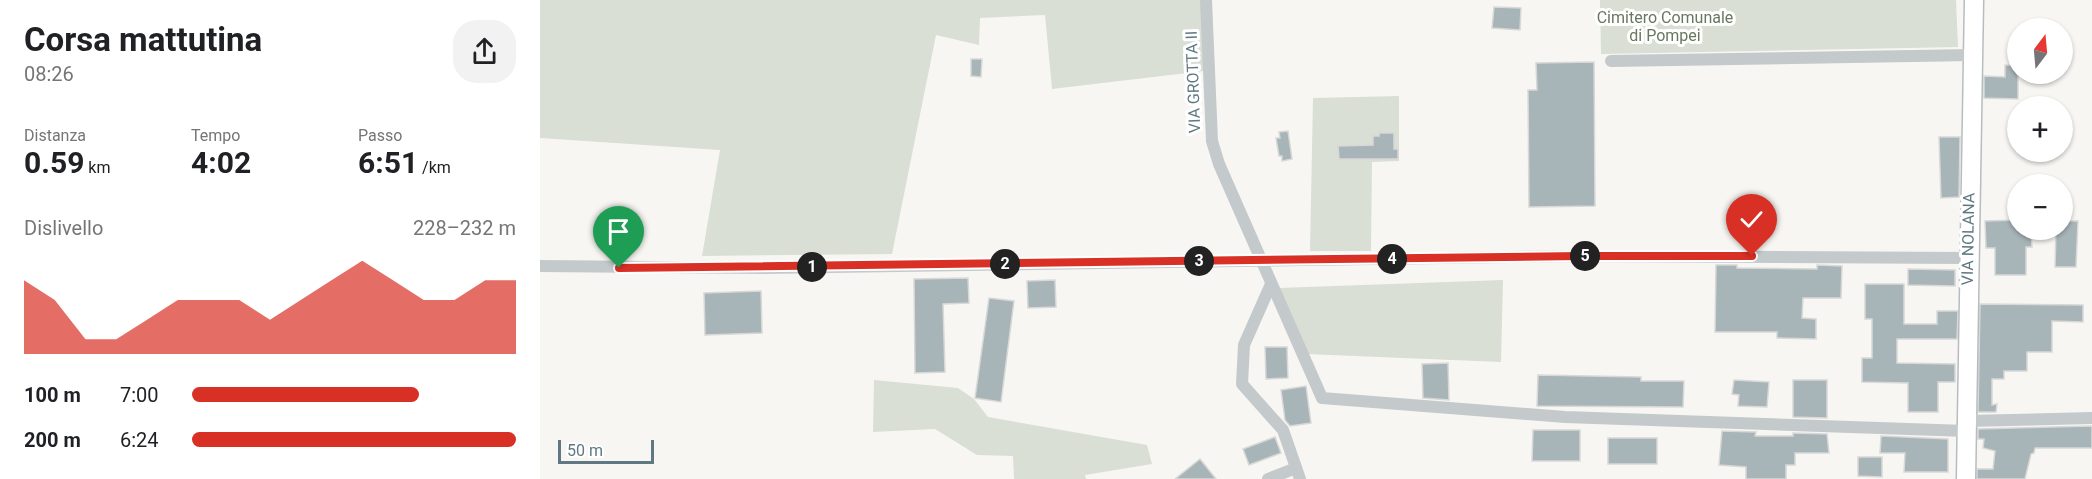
<!DOCTYPE html>
<html lang="it">
<head>
<meta charset="utf-8">
<style>
	:root { --surface:#fff; --page:#f2f2f2; --text:#202124; --muted:#757577; --accent:#d93025 }
	body { margin:0; font-family:Roboto,sans-serif; background:var(--page); color:var(--text); height:100vh; display:flex; flex-direction:column; font-size:22px; white-space:nowrap }
	* { box-sizing:border-box; margin:0 }
	p { font-size:20px; color:var(--muted) }
	.icon { flex:none; width:33px; height:33px; fill:none; stroke:currentColor; stroke-width:2; stroke-linecap:round; stroke-linejoin:round }
	.map { position:relative; flex:1; overflow:hidden }
	.drawer { display:flex; flex-direction:column; background:var(--surface); width:540px }
	.drawer>* { flex:none }
	.needle { width:39px; rotate:16deg }
	.buttons { position:absolute; left:1467px; top:18px; display:grid; gap:12px }
	.buttons a { display:grid; place-items:center; width:66px; height:66px; border-radius:50%; background:var(--surface); box-shadow:0 2px 4px #0004; font-size:30px }
	.scale { position:absolute; left:18px; bottom:15px; width:96px; box-sizing:border-box; padding-left:6px; border:3px solid #5f7881; border-top:0; font-size:16px; line-height:21px; white-space:nowrap; color:#5f7881; -webkit-text-stroke:4px #fff; paint-order:stroke }
	.pin { position:absolute; display:grid; place-items:center; width:51px; height:51px; color:#fff; margin:-62px -26px; border-radius:50% 50% 50% 0; rotate:-45deg; box-shadow:0 0 6px #0007 }
	.pin .icon { rotate:45deg }
	.km { position:absolute; width:30px; height:30px; margin:-15px; border-radius:50%; background:#222; color:#fff; font-size:16px; line-height:30px; text-align:center }
	.round { display:grid; place-items:center; flex:none; width:63px; height:63px; border-radius:24px; background:var(--page) }
	.overview { display:flex; align-items:center; justify-content:space-between; height:102px; padding:0 24px }
	h1 { font-size:33px; font-weight:700; line-height:45px }
	.metrics { display:grid; grid-template-columns:repeat(3,1fr); gap:9px; height:102px; padding:6px 24px }
	.metrics div { display:grid; align-content:center }
	.metrics b { font-size:30px; font-weight:700 }
	.metrics small { font-size:16px; font-weight:400 }
	.metrics p { font-size:16px }
	.chart { height:168px; padding:12px 24px }
	.chart p { display:flex; justify-content:space-between }
	.chart svg { width:100%; height:108px; margin-top:6px; fill:var(--accent); opacity:.7 }
	ul { padding:0 24px; list-style:none; font-size:20px }
	li { display:grid; grid-template-columns:96px 72px 1fr; align-items:center; height:45px }
	li i { height:15px; border-radius:8px; background:var(--accent) }
	main { display:flex; flex:1; min-height:0 }
	.map>svg:first-child { display:block }
	.green { fill:#d9dfd4 }
	.building { fill:#a7b4b8; stroke:#d8d8d6; stroke-width:1.5 }
	.lines { fill:none; stroke-linecap:round; stroke-linejoin:round }
	.secondary-casing { stroke:#b6bdc0; stroke-width:21 }
	.street { stroke:#c4c9cc; stroke-width:12 }
	.secondary { stroke:#fff; stroke-width:18 }
	.route-casing { stroke:#fff; stroke-width:12 }
	.route { stroke:#d93025; stroke-width:8 }
	.labels { text-anchor:middle; dominant-baseline:central; stroke-width:6; stroke-linejoin:round; paint-order:stroke }
	.park-label { font-size:16px; fill:#67785e; stroke:#fff }
	.street-label { font-size:16px; fill:#5f7881; stroke:#fff }
</style>
</head>
<body>
<main>
<section class="drawer">
<div class="overview"><div><h1>Corsa mattutina</h1><p>08:26</p></div><a class="round"><svg class="icon" aria-label="share" viewBox="0 0 24 24"><path d="M12 15V3M7 8l5-5 5 5M5 13v7h14v-7"/></svg></a></div>
<div class="metrics">
<div><p>Distanza</p><b>0.59<small> km</small></b></div>
<div><p>Tempo</p><b>4:02</b></div>
<div><p>Passo</p><b>6:51<small> /km</small></b></div>
</div>
<div class="chart"><p><span>Dislivello</span>228–232 m</p>
<svg viewBox="0 0 160 44" preserveAspectRatio="none"><path d="M0 44V14L10 22L20 38L30 38L40 30L50 22L60 22L70 22L80 30L90 22L100 14L110 6L120 14L130 22L140 22L150 14L160 14V44z"/></svg>
</div>
<ul>
<li><b>100 m</b>7:00<i style="width:70%"></i></li>
<li><b>200 m</b>6:24<i style="width:100%"></i></li>
</ul>
</section>
<div class="map">
<svg width="1552" height="479" viewBox="0 0 1552 479">
	<rect width="100%" height="100%" fill="#f7f6f3"/>
	<g class="green">
		<path d="M 0,0 L 661,0 L 664,71 L 512,89 L 505,15 L 440,18 L 439,45 L 396,35 L 352,254 L 162,256 L 180,150 L 0,138 Z"/>
		<path d="M 1060,0 L 1416,0 L 1418,47 L 1061,54 Z"/>
		<path d="M 859,96 L 859,161 L 832,162 L 831,251 L 770,251 L 773,98 Z"/>
		<path d="M 963,280 L 961,362 L 766,354 L 738,288 Z"/>
		<path d="M 334,380 L 418,388 L 434,399 L 448,417 L 607,445 L 612,464 L 545,475 L 546,479 L 474,479 L 473,456 L 437,455 L 395,429 L 333,432 Z"/>
	</g>
	<g class="building">
		<path d="M 954,7 L 981,8 L 980,30 L 952,28 Z"/>
		<path d="M 431,59 L 442,59 L 441,77 L 431,76 Z"/>
		<path d="M 1054,62 L 1055,206 L 989,207 L 988,90 L 997,90 L 996,63 Z"/>
		<path d="M 1465,65 L 1478,66 L 1478,99 L 1444,98 L 1444,76 L 1465,77 Z"/>
		<path d="M 748,131 L 752,159 L 742,161 L 742,156 L 739,156 L 736,138 L 740,138 L 739,132 Z"/>
		<path d="M 839,133 L 854,133 L 854,149 L 858,149 L 858,159 L 799,159 L 798,146 L 833,145 L 833,136 L 839,136 Z"/>
		<path d="M 1399,137 L 1420,137 L 1419,197 L 1401,198 Z"/>
		<path d="M 1478,220 L 1478,230 L 1491,230 L 1492,247 L 1486,247 L 1486,275 L 1455,275 L 1455,248 L 1446,248 L 1445,221 Z"/>
		<path d="M 1522,221 L 1538,221 L 1536,267 L 1515,267 L 1516,230 L 1522,230 Z"/>
		<path d="M 1176,265 L 1197,265 L 1197,268 L 1277,269 L 1277,265 L 1302,266 L 1301,298 L 1263,298 L 1262,318 L 1276,319 L 1276,339 L 1237,338 L 1237,332 L 1175,332 Z"/>
		<path d="M 1368,269 L 1415,270 L 1415,286 L 1368,285 Z"/>
		<path d="M 428,278 L 429,303 L 403,304 L 405,372 L 375,373 L 374,279 Z"/>
		<path d="M 515,280 L 516,307 L 488,308 L 487,281 Z"/>
		<path d="M 1325,284 L 1364,284 L 1364,324 L 1397,324 L 1397,311 L 1418,311 L 1417,339 L 1357,339 L 1357,363 L 1415,364 L 1415,382 L 1398,382 L 1398,412 L 1368,412 L 1368,383 L 1322,382 L 1322,358 L 1332,358 L 1332,319 L 1325,319 Z"/>
		<path d="M 221,291 L 222,333 L 165,335 L 164,293 Z"/>
		<path d="M 449,298 L 474,301 L 461,402 L 435,398 Z"/>
		<path d="M 1440,304 L 1543,305 L 1543,322 L 1512,321 L 1512,352 L 1487,352 L 1487,371 L 1464,371 L 1464,379 L 1452,379 L 1452,405 L 1457,404 L 1456,412 L 1438,412 Z"/>
		<path d="M 725,347 L 747,347 L 748,378 L 726,379 Z"/>
		<path d="M 908,363 L 909,400 L 883,398 L 882,364 Z"/>
		<path d="M 998,375 L 1101,377 L 1101,381 L 1144,381 L 1143,407 L 997,406 Z"/>
		<path d="M 1194,380 L 1229,382 L 1227,407 L 1198,406 L 1199,395 L 1192,394 Z"/>
		<path d="M 1253,380 L 1287,380 L 1287,418 L 1253,417 Z"/>
		<path d="M 766,386 L 771,423 L 750,426 L 745,420 L 741,390 Z"/>
		<path d="M 1552,426 L 1552,448 L 1495,448 L 1494,453 L 1491,454 L 1485,479 L 1437,479 L 1437,469 L 1453,469 L 1455,451 L 1443,448 L 1444,439 L 1438,439 L 1438,429 Z"/>
		<path d="M 993,430 L 1040,430 L 1040,461 L 992,461 Z"/>
		<path d="M 1182,431 L 1216,432 L 1215,436 L 1253,436 L 1253,433 L 1287,434 L 1289,453 L 1255,453 L 1255,465 L 1246,465 L 1246,479 L 1206,479 L 1206,467 L 1179,465 Z"/>
		<path d="M 1341,436 L 1408,439 L 1408,472 L 1364,472 L 1365,453 L 1340,453 Z"/>
		<path d="M 735,437 L 741,453 L 709,465 L 703,449 Z"/>
		<rect x="1068" y="438" width="49" height="26"/>
		<path d="M 1318,457 L 1342,457 L 1342,477 L 1318,476 Z"/>
		<path d="M 660,459 L 676,479 L 635,479 Z"/>
	</g>
	<g class="lines">
		<defs>
			<path id="secondary" d="M 1426,479 L 1434,0"/>
		</defs>
		<use href="#secondary" class="secondary-casing"/>
		<g class="street">
			<path d="M 666,0 L 672,141 L 679,164 L 782,398 L 1025,417 L 1426,431"/>
			<path d="M 1071,61 L 1433,55"/>
			<path d="M 0,266 L 223,268 L 1040,256 L 1428,258"/>
			<path d="M 731,284 L 704,345 L 702,384 L 743,430 L 760,479"/>
			<path d="M 1426,421 L 1552,418"/>
			<path d="M 728,479 L 756,468"/>
		</g>
		<use href="#secondary" class="secondary"/>
	</g>
	<g class="lines">
		<defs>
			<path id="route" d="M 79,268 L 1040,256 L 1212,256"/>
		</defs>
		<use href="#route" class="route-casing"/>
		<use href="#route" class="route"/>
	</g>
	<g class="labels">
		<g class="park-label">
			<text x="1125" y="17">Cimitero Comunale<tspan x="1125" dy="18">di Pompei</tspan></text>
		</g>
		<g class="street-label">
			<text transform="translate(653 82) rotate(-92)">VIA GROTTA II</text>
			<text transform="translate(1428 239) rotate(-89)">VIA NOLANA</text>
		</g>
	</g>
</svg>
<div class="buttons">
<a><svg class="needle" viewBox="-14 -14 28 28"><path d="M0-13l5 13h-10z" fill="#e53935"/><path d="M0 13l5-13h-10z" fill="#757577"/></svg></a>
<a>+</a>
<a>−</a>
</div>
<div class="scale">50 m</div>
<div class="pin" style="left:79px;top:268px;background:#1e9e55"><svg class="icon" aria-label="arrive" viewBox="0 0 24 24"><path d="M6 21V4h12l-3 4 3 4H6"/></svg></div>
<div class="pin" style="left:1212px;top:256px;background:#d93025"><svg class="icon" aria-label="check" viewBox="0 0 24 24"><path d="M5 12l5 5 9-10"/></svg></div>
<b class="km" style="left:272px;top:267px">1</b>
<b class="km" style="left:465px;top:264px">2</b>
<b class="km" style="left:659px;top:261px">3</b>
<b class="km" style="left:852px;top:259px">4</b>
<b class="km" style="left:1045px;top:256px">5</b>
</div>
</main>
</body>
</html>
